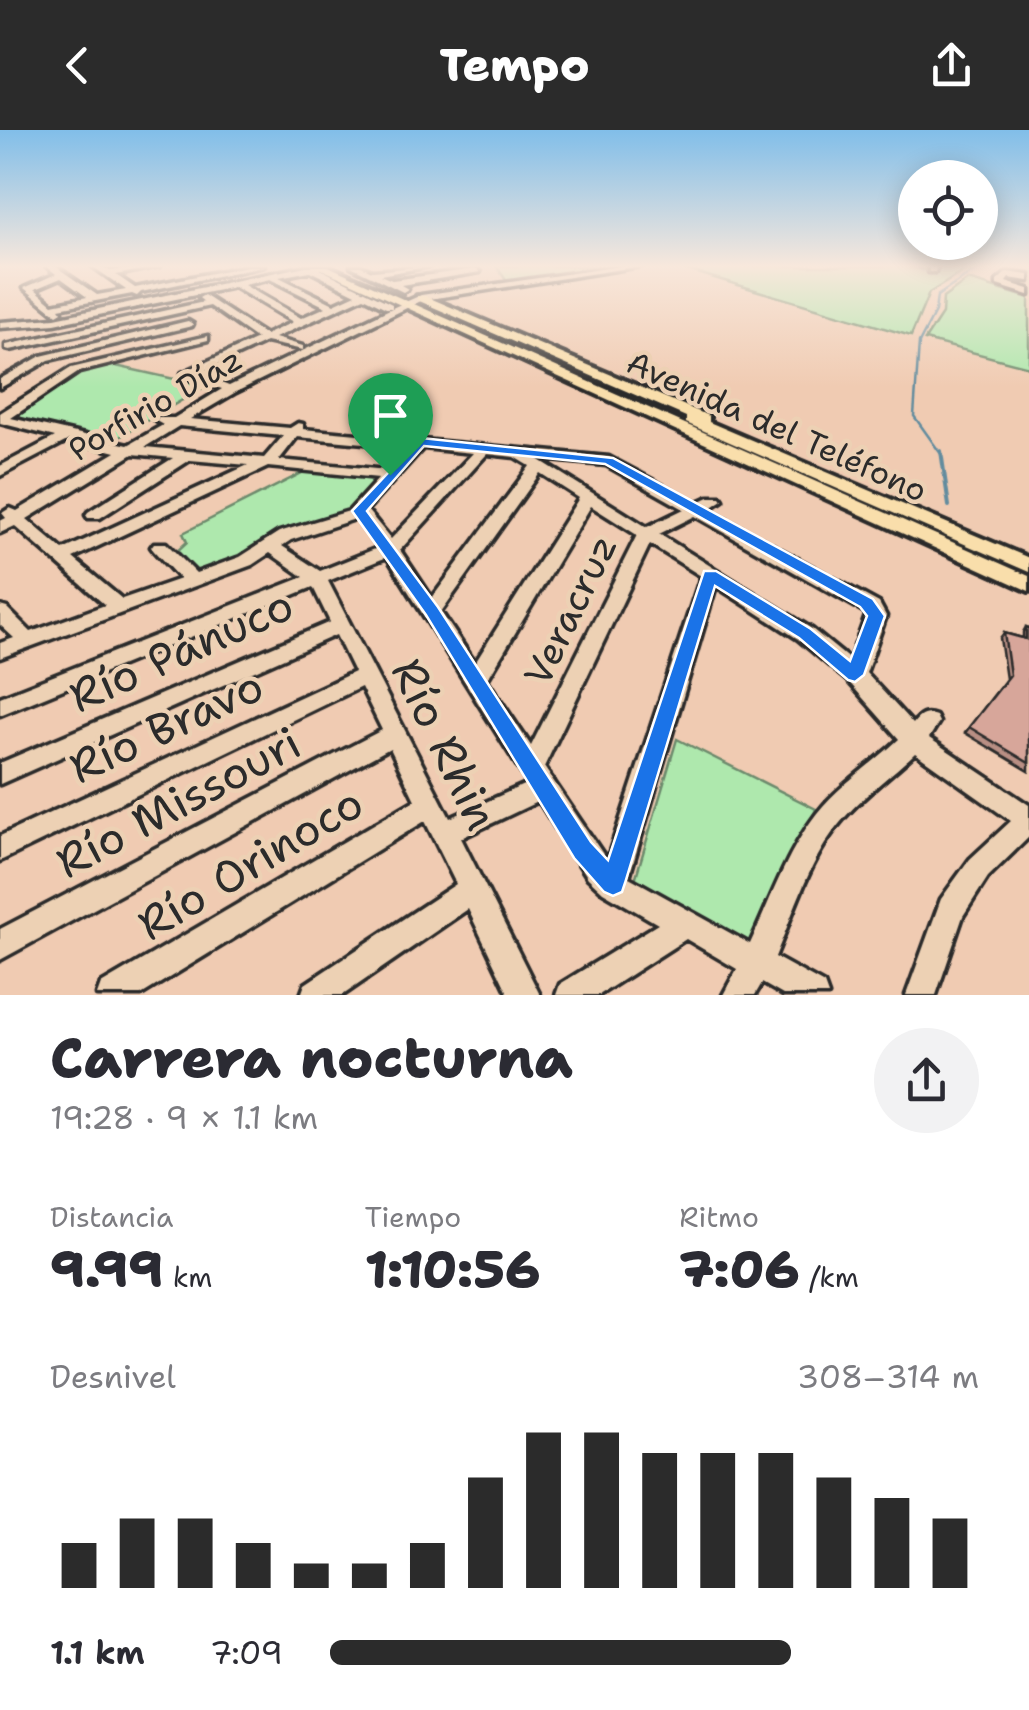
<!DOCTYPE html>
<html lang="es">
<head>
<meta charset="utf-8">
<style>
	:root { --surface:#fff; --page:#f2f2f3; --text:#2b2b33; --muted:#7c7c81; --accent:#2b2b2b }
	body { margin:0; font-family:"Shantell Sans",sans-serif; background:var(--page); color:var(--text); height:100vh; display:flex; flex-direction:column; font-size:38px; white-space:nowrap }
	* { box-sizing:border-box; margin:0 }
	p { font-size:32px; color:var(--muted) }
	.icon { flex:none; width:55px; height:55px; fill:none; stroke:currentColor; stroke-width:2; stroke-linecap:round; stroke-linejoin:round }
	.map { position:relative; height:865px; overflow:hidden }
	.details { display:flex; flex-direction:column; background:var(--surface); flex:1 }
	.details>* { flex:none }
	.buttons { position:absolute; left:898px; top:30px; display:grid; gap:20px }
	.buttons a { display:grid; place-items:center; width:100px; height:100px; border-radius:50%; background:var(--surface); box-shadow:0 5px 25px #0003; font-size:50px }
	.pin { position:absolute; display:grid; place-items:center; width:85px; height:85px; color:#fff; margin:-102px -42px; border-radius:50% 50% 50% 0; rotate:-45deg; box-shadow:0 0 10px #0007 }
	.pin .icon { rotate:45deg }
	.round { display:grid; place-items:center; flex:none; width:105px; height:105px; border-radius:52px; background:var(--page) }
	.head { display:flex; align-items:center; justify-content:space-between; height:170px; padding:0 50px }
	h1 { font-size:55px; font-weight:800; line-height:75px }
	.figures { display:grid; grid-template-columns:repeat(3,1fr); gap:15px; height:170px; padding:10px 50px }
	.figures div { display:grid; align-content:center }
	.figures b { font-size:50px; font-weight:800 }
	.figures small { font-size:28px; font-weight:400 }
	.figures p { font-size:28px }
	.chart { height:280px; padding:20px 50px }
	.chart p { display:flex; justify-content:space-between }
	.chart svg { width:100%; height:180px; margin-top:10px; stroke:var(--accent); stroke-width:6 }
	ul { padding:0 50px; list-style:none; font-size:32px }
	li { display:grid; grid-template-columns:160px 120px 1fr; align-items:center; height:75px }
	li i { height:25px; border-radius:12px; background:var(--accent) }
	header { display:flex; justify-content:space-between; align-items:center; height:130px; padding:0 50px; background:var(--accent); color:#fff; font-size:45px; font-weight:800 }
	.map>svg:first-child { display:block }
	.green { fill:#aee8ad; stroke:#6c8a6c; stroke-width:2.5 }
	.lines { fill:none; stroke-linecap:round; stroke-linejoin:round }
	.stream-far1 { stroke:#638c9e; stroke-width:2.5 }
	.stream { stroke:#638c9e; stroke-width:4 }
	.minor-casing { stroke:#2b2b2b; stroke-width:7 }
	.major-casing { stroke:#2b2b2b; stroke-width:8 }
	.minor { fill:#edd1b4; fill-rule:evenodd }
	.major { fill:#f9deab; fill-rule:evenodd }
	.wall { fill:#b98f84; stroke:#2b2b2b; stroke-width:2.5 }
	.building { fill:#d7a69a; stroke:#2b2b2b; stroke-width:2.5 }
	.route { fill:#1a73e8; stroke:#fff; stroke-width:2.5; fill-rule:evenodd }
	.labels { text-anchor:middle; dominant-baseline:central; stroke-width:9; stroke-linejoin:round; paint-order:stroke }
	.far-street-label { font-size:32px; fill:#2b2b2b; stroke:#edd1b4 }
	.street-label { font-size:38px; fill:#2b2b2b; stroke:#edd1b4 }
	.near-street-label { font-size:45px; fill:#2b2b2b; stroke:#edd1b4 }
</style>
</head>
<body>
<header><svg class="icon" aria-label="back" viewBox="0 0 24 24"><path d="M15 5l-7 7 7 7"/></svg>Tempo<svg class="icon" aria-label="share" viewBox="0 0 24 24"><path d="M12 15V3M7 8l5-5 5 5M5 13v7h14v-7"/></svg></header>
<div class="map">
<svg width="1029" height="865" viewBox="0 0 1029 865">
	<rect width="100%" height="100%" fill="#f0cbb2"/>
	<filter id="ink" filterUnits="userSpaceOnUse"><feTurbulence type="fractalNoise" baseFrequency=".01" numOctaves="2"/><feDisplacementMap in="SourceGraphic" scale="20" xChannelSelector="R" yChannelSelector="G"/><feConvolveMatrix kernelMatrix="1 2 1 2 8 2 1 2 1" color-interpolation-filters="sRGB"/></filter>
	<g filter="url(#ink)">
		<g class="green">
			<path d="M 496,136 L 625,136 L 508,153 Z"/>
			<path d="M 674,136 L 907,136 L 936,142 L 940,136 L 972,136 L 929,163 L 911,206 Z"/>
			<path d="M 968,150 L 1029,168 L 1029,237 L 925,210 L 942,184 L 943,168 Z"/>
			<path d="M 107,234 L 206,256 L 111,312 L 10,288 L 76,242 Z"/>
			<path d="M 304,342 L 380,349 L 357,379 L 200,444 L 176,422 L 187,412 L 183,403 Z"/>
			<path d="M 677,609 L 816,679 L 752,820 L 635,750 Z"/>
		</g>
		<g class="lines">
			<path class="stream-far1" d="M 941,324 L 914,286 L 919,213 L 935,182 L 937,166 L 982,136"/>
			<path class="stream" d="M 941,321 L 949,376"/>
			<defs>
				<g id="minor">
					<path d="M 46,136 L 55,136 L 97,165 L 126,160 L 92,136 L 101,136 L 110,141 L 160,136 L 116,145 L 135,158 L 248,136 L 264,136 L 141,162 L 137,166 L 132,164 L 59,178 L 62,182 L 57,185 L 24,158 L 56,144 ZM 61,148 L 87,167 L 53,174 L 35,159 Z"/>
					<path d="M 306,136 L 325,136 L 320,139 L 392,174 L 392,178 L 421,165 L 621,136 L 641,136 L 423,170 L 236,262 L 190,289 L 290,298 L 298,293 L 303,294 L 303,299 L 609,327 L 696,373 L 709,367 L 721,367 L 723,370 L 708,380 L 879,473 L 886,486 L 866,543 L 913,594 C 920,585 925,582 936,586 L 939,592 L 929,608 L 1029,675 L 1029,707 L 988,747 L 963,786 L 936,865 L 906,865 L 941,769 L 970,729 L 1011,691 L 915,623 C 892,645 866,663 845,687 C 810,726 795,780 775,827 L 824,854 L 828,865 L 783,865 L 762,853 L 755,865 L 723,865 L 737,839 L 686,809 L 599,865 L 556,865 L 560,854 L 658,794 L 603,762 L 588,748 L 539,671 L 461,708 L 540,865 L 509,865 L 468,779 L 343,865 L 301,865 L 305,854 L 456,754 L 425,691 L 141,865 L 97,865 L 101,854 L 415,670 L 390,618 L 0,830 L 0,799 L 382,600 L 361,557 L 0,731 L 0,706 L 354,542 L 336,505 L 0,654 L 0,633 L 330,492 L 313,457 L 0,585 L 0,567 L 304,447 L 270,423 L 252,435 L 0,528 L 0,513 L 14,508 L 0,495 L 0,476 L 7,478 L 31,502 L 105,475 L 15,396 L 0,403 L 0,391 L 6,388 L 2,383 L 10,378 L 17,381 L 116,322 L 69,310 L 0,346 L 0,336 L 55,307 L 0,293 L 0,283 L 71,238 L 208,206 L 208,210 L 79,242 L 11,288 L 128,315 L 163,295 L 156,291 L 158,288 L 174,288 L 222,259 L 182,247 L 182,243 L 257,209 L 210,176 L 10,220 L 6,219 L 6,215 L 204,172 L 199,168 L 204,165 L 265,205 L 293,192 L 234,157 L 55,194 L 0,198 L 0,192 L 55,188 ZM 310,141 L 356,164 L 334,174 L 279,147 ZM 270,149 L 326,177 L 301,188 L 244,155 ZM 364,167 L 386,178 L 392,178 L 229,256 L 197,244 L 266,212 L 303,220 L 303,216 L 275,208 ZM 179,296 L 283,306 L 264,328 L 145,317 ZM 297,307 L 409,317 L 387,340 L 279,330 ZM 423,318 L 473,323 L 391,409 L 367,380 ZM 133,324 L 173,328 L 88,382 L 86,385 L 88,388 L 100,388 L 190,330 L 248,335 L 63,420 L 27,389 ZM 487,324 L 515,327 L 530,336 L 432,468 L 400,420 ZM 538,329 L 606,335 L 684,379 L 647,397 ZM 268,337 L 379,348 L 349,381 L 279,402 L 240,427 L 196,443 L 166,413 L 154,413 L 151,417 L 154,421 L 180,449 L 122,469 L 73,428 ZM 540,343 L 579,368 L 475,533 L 441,482 ZM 591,376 L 637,405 L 531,616 L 487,550 ZM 695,386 L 865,482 L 866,486 L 850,530 L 812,499 L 659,404 ZM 358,388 L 380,417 L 320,441 L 282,416 L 291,410 ZM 650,414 L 701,446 L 607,730 L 544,637 ZM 387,427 L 528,653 L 450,688 L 328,451 ZM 716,456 L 798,509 L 848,551 L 899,609 C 875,632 845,651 823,676 C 789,715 772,767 750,814 L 629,747 Z"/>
					<path d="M 351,136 L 361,136 L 372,141 L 430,136 L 380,145 L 392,150 L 476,139 L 480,142 L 401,155 L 408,159 L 403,162 Z"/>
					<path d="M 929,136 L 937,136 L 935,142 L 929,142 Z"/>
					<path d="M 1007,142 L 1029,145 L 1029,151 L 1009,148 L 1006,152 L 1029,159 L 1029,165 L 997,155 L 997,151 Z"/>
					<path d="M 188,191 L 193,194 L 192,196 L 49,230 L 0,258 L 0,249 L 41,226 Z"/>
				</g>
				<g id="major">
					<path d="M 315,136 L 328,136 L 1029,446 L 1029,461 Z"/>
					<path d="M 417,166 L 425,166 L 709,286 L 709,292 L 1029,428 L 1029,442 L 686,293 L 686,287 L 417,170 Z"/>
				</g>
			</defs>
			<use href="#minor" class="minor-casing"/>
			<use href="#major" class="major-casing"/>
			<use href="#minor" class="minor"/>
			<use href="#major" class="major"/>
		</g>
		<path class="wall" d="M 1026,497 L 1029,498 L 1029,641 L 965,603 L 1006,549 L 1000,508 L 1004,503 L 1023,508 L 1023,502 Z"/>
		<path class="building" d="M 1026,497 L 1029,498 L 1029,633 L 969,597 L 1010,545 L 1004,503 L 1026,509 Z"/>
	</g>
	<linearGradient id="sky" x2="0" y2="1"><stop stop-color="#81bee9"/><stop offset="0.53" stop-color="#f8e8dc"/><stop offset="1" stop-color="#f8e8dc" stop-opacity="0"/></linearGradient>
	<rect width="1029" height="257" fill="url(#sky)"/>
	<path class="route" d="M 421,308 L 613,328 L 873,469 L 885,486 L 864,545 L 855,552 L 848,550 L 799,508 L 715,456 L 625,753 L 622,762 L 613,766 L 604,762 L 574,728 L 426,485 L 352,381 ZM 424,316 L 605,334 L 860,477 L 867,486 L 850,531 L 811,499 L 716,441 L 704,441 L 608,730 L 591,712 L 438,477 L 367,381 Z"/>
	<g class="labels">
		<g class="far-street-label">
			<text transform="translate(155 274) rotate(-30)">Porfirio Díaz</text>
			<text transform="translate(777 296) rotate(24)">Avenida del Teléfono</text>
		</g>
		<g class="street-label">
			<text transform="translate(570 480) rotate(-64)">Veracruz</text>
		</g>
		<g class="near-street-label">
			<text transform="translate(181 520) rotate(-24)">Río Pánuco</text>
			<text transform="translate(166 596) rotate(-25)">Río Bravo</text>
			<text transform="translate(445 614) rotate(64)">Río Rhin</text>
			<text transform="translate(178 672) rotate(-28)">Río Missouri</text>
			<text transform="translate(250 733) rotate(-31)">Río Orinoco</text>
		</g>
	</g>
</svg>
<div class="buttons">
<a><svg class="icon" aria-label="locate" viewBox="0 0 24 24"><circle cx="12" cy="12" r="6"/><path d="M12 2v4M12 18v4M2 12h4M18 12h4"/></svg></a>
</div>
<div class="pin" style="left:390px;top:345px;background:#1e9e55"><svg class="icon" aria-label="arrive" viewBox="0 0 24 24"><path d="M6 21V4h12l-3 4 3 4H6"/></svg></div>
</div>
<section class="details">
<div class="head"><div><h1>Carrera nocturna</h1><p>19:28 · 9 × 1.1 km</p></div><a class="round"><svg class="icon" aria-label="share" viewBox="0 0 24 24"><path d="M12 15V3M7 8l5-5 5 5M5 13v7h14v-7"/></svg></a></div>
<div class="figures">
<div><p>Distancia</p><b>9.99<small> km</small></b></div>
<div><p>Tiempo</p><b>1:10:56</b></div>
<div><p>Ritmo</p><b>7:06<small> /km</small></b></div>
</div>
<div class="chart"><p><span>Desnivel</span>308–314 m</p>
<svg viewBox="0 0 160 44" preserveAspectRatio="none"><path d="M5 44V33M15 44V27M25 44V27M35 44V33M45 44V38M55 44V38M65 44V33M75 44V17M85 44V6M95 44V6M105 44V11M115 44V11M125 44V11M135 44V17M145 44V22M155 44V27"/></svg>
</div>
<ul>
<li><b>1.1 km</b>7:09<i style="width:71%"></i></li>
</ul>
</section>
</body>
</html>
